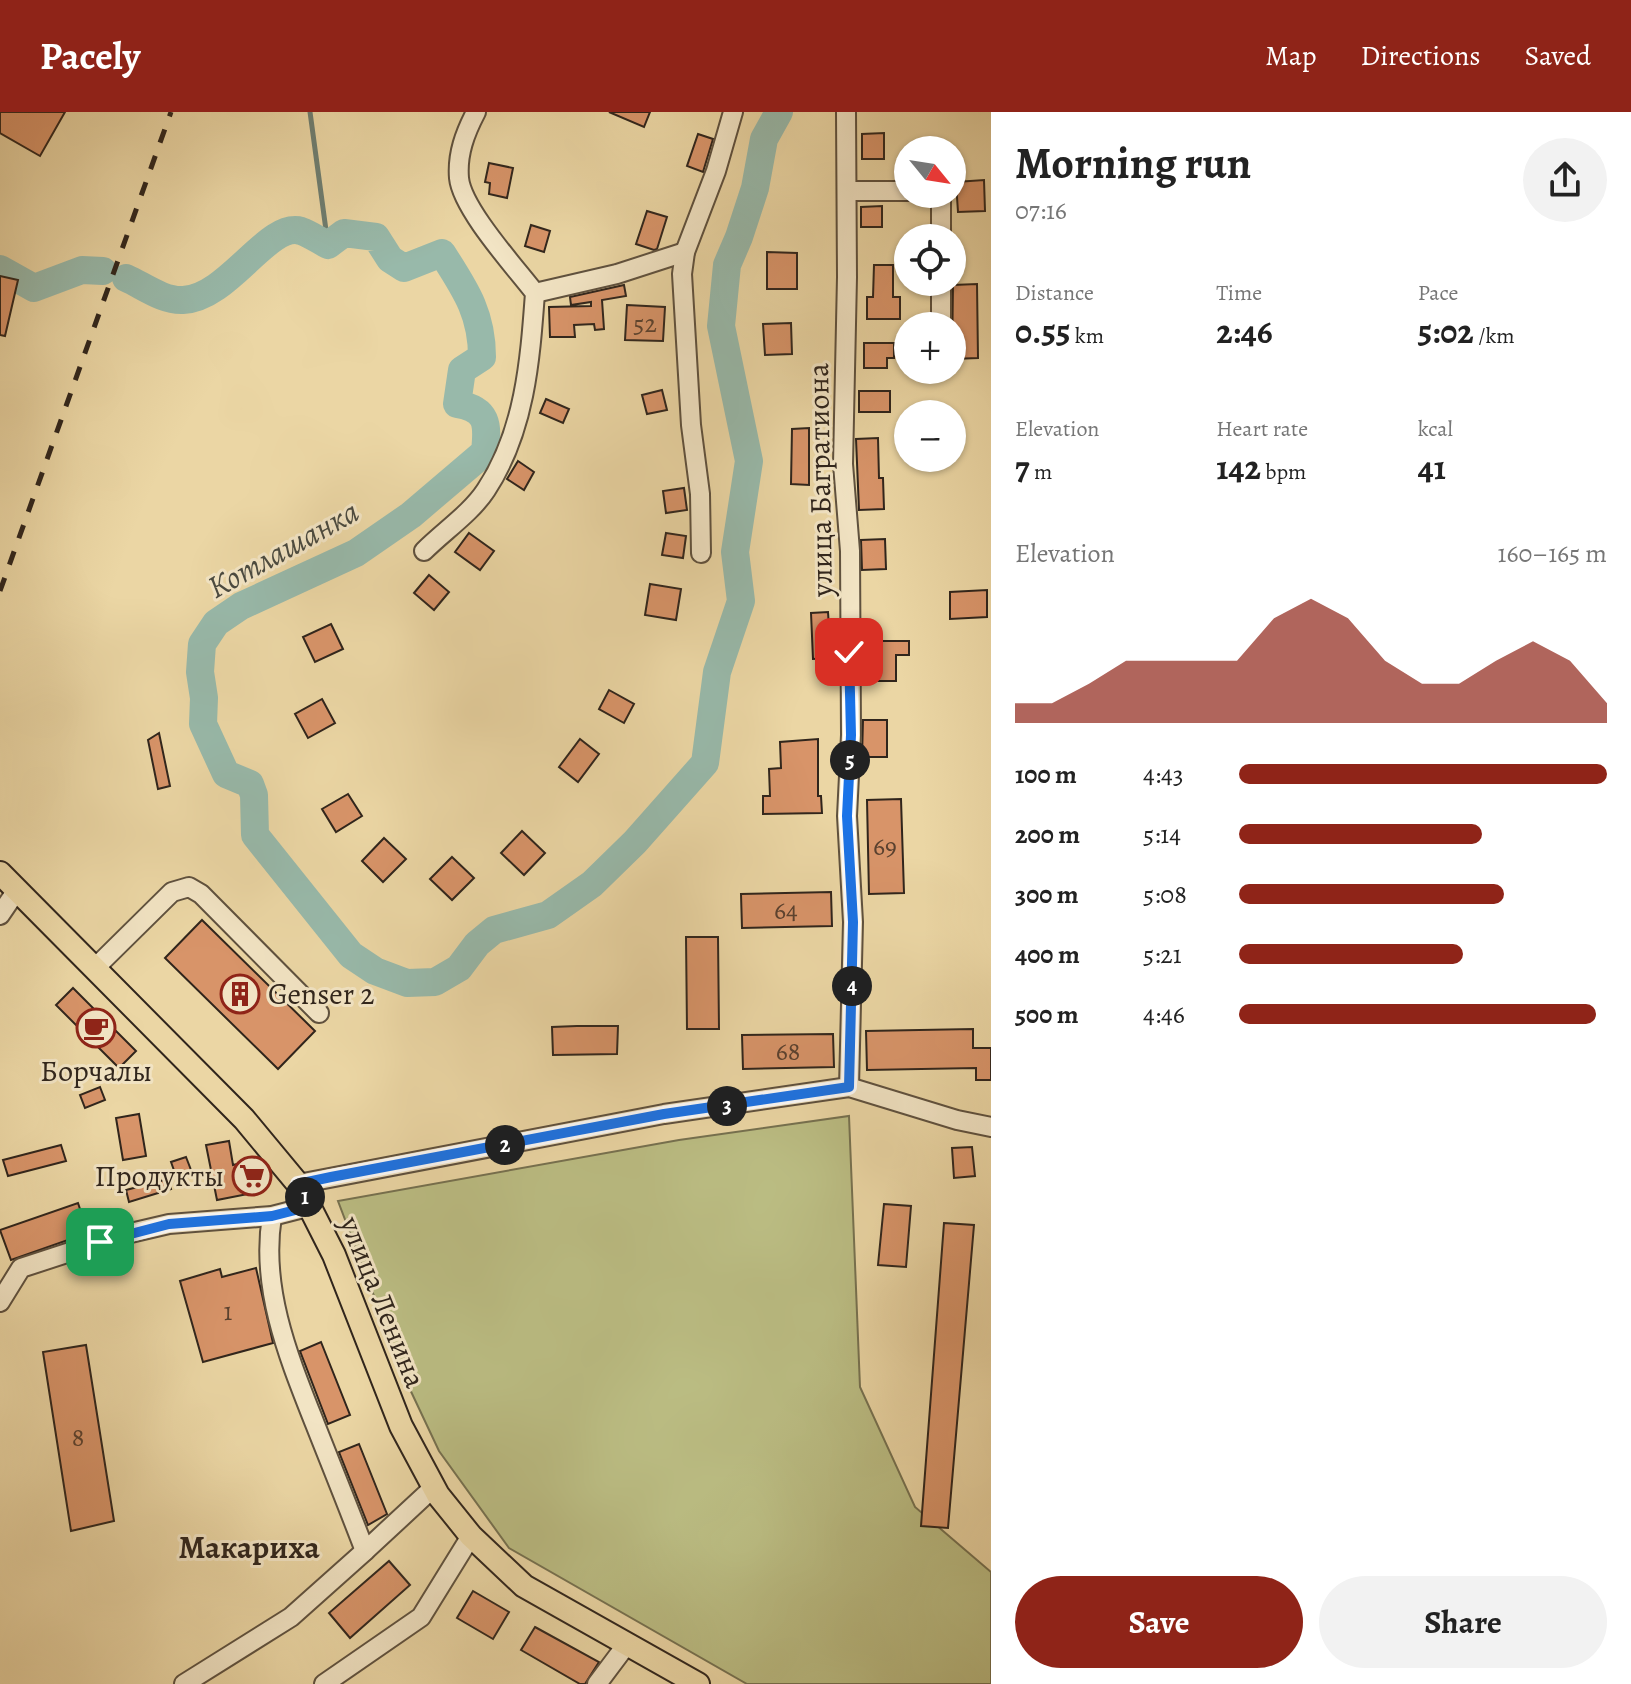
<!DOCTYPE html>
<html lang="en">
<head>
<meta charset="utf-8">
<style>
	:root { --surface:#fff; --page:#f2f2f2; --text:#222; --muted:#767676; --accent:#8f2418 }
	body { margin:0; font-family:Alegreya,serif; background:var(--page); color:var(--text); height:100vh; display:flex; flex-direction:column; font-size:30px; white-space:nowrap }
	* { box-sizing:border-box; margin:0 }
	p { font-size:26px; color:var(--muted) }
	.icon { flex:none; width:44px; height:44px; fill:none; stroke:currentColor; stroke-width:2; stroke-linecap:round; stroke-linejoin:round }
	.map { position:relative; flex:1; overflow:hidden }
	.details { display:flex; flex-direction:column; background:var(--surface); width:640px }
	.details>* { flex:none }
	.needle { width:52px; rotate:120deg }
	.tools { position:absolute; left:894px; top:24px; display:grid; gap:16px }
	.tools a { display:grid; place-items:center; width:72px; height:72px; border-radius:50%; background:var(--surface); box-shadow:0 2px 6px #0004; font-size:40px }
	.pin { position:absolute; display:grid; place-items:center; width:68px; height:68px; color:#fff; margin:-34px; border-radius:16px; box-shadow:0 4px 12px #0006 }
	.km { position:absolute; width:40px; height:40px; margin:-20px; border-radius:50%; background:#222; color:#fff; font-size:22px; line-height:40px; text-align:center }
	.round { display:grid; place-items:center; flex:none; width:84px; height:84px; border-radius:42px; background:var(--page) }
	.overview { display:flex; align-items:center; justify-content:space-between; height:136px; padding:0 24px }
	h1 { font-size:44px; font-weight:600; line-height:60px }
	.figures { display:grid; grid-template-columns:repeat(3,1fr); gap:12px; height:136px; padding:8px 24px }
	.figures div { display:grid; align-content:center }
	.figures b { font-size:34px; font-weight:600 }
	.figures small { font-size:22px; font-weight:400 }
	.figures p { font-size:22px }
	.chart { height:224px; padding:16px 24px }
	.chart p { display:flex; justify-content:space-between }
	.chart svg { width:100%; height:144px; margin-top:8px; fill:var(--accent); opacity:.7 }
	.action { display:flex; gap:16px; margin-top:auto; padding:16px 24px }
	.action a { flex:1; height:92px; border-radius:48px; background:var(--accent); color:#fff; font-size:32px; font-weight:600; line-height:92px; text-align:center }
	.action a+a { background:var(--page); color:var(--text) }
	ul { padding:0 24px; list-style:none; font-size:26px }
	li { display:grid; grid-template-columns:128px 96px 1fr; align-items:center; height:60px }
	li i { height:20px; border-radius:10px; background:var(--accent) }
	header { display:flex; align-items:center; gap:48px; box-sizing:border-box; height:112px; padding:0 40px; background:var(--accent); color:#fff }
	header strong { font-size:38px }
	nav { display:flex; gap:44px; margin-inline-start:auto; font-size:28px }
	main { display:flex; flex:1; min-height:0 }
	.map>svg:first-child { display:block }
	.green { fill:#bbbd83; stroke:#767150; stroke-width:2 }
	.lines { fill:none; stroke-linecap:round; stroke-linejoin:round }
	.stream { stroke:#6e7e71; stroke-width:5 }
	.river { stroke:#98b9aa; stroke-width:28 }
	.building { fill:#d89469; stroke:#30251c; stroke-width:2 }
	.minor-casing { stroke:#5f513e; stroke-width:22 }
	.major-casing { stroke:#30251c; stroke-width:26 }
	.minor { stroke:#f2e4c4; stroke-width:18 }
	.major { stroke:#ebd6a4; stroke-width:22 }
	.rail { stroke:#30251c; stroke-width:5; stroke-dasharray:14 14; stroke-linecap:butt }
	.route-casing { stroke:#fff; stroke-width:16 }
	.route { stroke:#1a73e8; stroke-width:10 }
	.labels { text-anchor:middle; dominant-baseline:central; stroke-width:6; stroke-linejoin:round; paint-order:stroke }
	.number-label { font-size:26px; fill:#5a412f }
	.street-label { font-size:30px; fill:#30251c; stroke:#f2e4c4 }
	.poi-label { font-size:30px; fill:#30251c; stroke:#f2e4c4; text-anchor:start }
	.water-label { font-size:32px; font-style:italic; fill:#4a4a40; stroke:#f2e4c4 }
	.neighbourhood-label { font-size:32px; font-weight:bold; fill:#30251c; stroke:#f2e4c4 }
</style>
</head>
<body>
<header>
<strong>Pacely</strong>
<nav><a>Map</a><a>Directions</a><a>Saved</a></nav>
</header>
<main>
<div class="map">
<svg width="991" height="1572" viewBox="0 0 991 1572">
	<rect width="100%" height="100%" fill="#ebd6a4"/>
	<filter id="stains"><feTurbulence type="fractalNoise" baseFrequency=".0025" numOctaves="4"/><feColorMatrix values="0 0 0 0 .2 0 0 0 0 .09 0 0 0 0 .02 0 0 0 .5 -.17"/></filter>
	<radialGradient id="worn" r=".72"><stop offset=".6" stop-color="#630" stop-opacity="0"/><stop offset="1" stop-color="#630" stop-opacity=".3"/></radialGradient>
	<path class="green" d="M 849,1004 L 860,1275 L 915,1395 L 991,1460 L 991,1572 L 747,1572 L 509,1436 L 439,1339 L 407,1271 L 338,1089 L 679,1028 Z"/>
	<g class="lines">
		<path class="stream" d="M 310,0 L 328,133"/>
		<g class="river">
			<path d="M 0,157 L 34,176 L 82,158 L 103,159"/>
			<path d="M 126,166 C 144,174 163,189 183,188 C 229,186 268,109 301,119 C 310,122 320,129 328,133 L 344,121 L 376,125 L 390,147 L 404,156 L 442,141 C 465,177 482,201 482,245 L 462,258 L 457,292 C 488,297 488,312 485,340 L 411,403 L 356,441 L 241,494 L 216,511 L 202,532 L 200,560 L 204,586 L 203,612 L 226,662 L 250,672 L 254,683 L 255,723 L 351,843 L 375,859 L 407,871 L 435,870 L 459,856 L 477,832 L 494,818 L 548,803 L 592,772 L 635,730 L 705,651 L 717,560 L 741,489 L 735,440 L 749,349 L 721,214 L 727,153 L 739,125 L 755,76 L 764,27 L 779,0"/>
		</g>
	</g>
	<g class="building">
		<path d="M 0,0 L 65,0 L 40,44 L 0,21 Z"/>
		<path d="M 609,0 L 650,0 L 644,15 Z"/>
		<path d="M 884,21 L 884,47 L 862,47 L 862,22 Z"/>
		<path d="M 698,22 L 713,27 L 703,60 L 687,54 Z"/>
		<path d="M 489,51 L 513,56 L 507,86 L 489,82 L 490,71 L 485,70 Z"/>
		<path d="M 984,68 L 985,99 L 958,100 L 956,70 Z"/>
		<path d="M 882,94 L 882,115 L 861,115 L 861,95 Z"/>
		<path d="M 647,99 L 667,105 L 657,137 L 654,138 L 636,132 Z"/>
		<path d="M 531,113 L 550,119 L 544,140 L 525,134 Z"/>
		<path d="M 767,140 L 797,141 L 797,177 L 767,177 Z"/>
		<path d="M 874,153 L 893,153 L 893,185 L 900,185 L 900,207 L 867,207 L 867,185 L 873,185 Z"/>
		<path d="M 0,164 L 18,168 L 5,224 L 0,223 Z"/>
		<path d="M 977,172 L 978,246 L 952,247 L 953,173 Z"/>
		<path d="M 624,173 L 626,184 L 602,188 L 604,217 L 595,218 L 594,212 L 574,213 L 575,225 L 550,225 L 549,195 L 591,194 L 591,190 L 571,193 L 570,185 Z"/>
		<path d="M 627,193 L 665,195 L 663,229 L 625,228 Z"/>
		<path d="M 791,211 L 792,242 L 765,243 L 763,212 Z"/>
		<path d="M 864,231 L 894,231 L 894,246 L 887,246 L 887,256 L 864,256 Z"/>
		<path d="M 662,278 L 667,298 L 647,302 L 642,283 Z"/>
		<rect x="859" y="279" width="31" height="21"/>
		<path d="M 546,287 L 569,297 L 563,311 L 540,301 Z"/>
		<path d="M 809,316 L 809,373 L 791,372 L 792,317 Z"/>
		<path d="M 878,326 L 879,366 L 883,366 L 884,397 L 859,398 L 856,327 Z"/>
		<path d="M 518,349 L 534,360 L 524,378 L 507,367 Z"/>
		<path d="M 684,376 L 687,398 L 666,401 L 663,379 Z"/>
		<path d="M 469,421 L 494,439 L 480,458 L 455,440 Z"/>
		<path d="M 666,421 L 686,424 L 683,446 L 662,443 Z"/>
		<path d="M 885,427 L 886,457 L 862,458 L 861,428 Z"/>
		<path d="M 429,463 L 449,480 L 434,498 L 414,481 Z"/>
		<path d="M 650,472 L 681,477 L 676,508 L 645,503 Z"/>
		<path d="M 987,478 L 987,505 L 950,507 L 950,480 Z"/>
		<path d="M 828,500 L 831,546 L 813,547 L 811,501 Z"/>
		<path d="M 331,512 L 343,537 L 315,550 L 303,525 Z"/>
		<path d="M 864,529 L 909,529 L 909,543 L 896,543 L 896,569 L 877,569 L 877,547 L 864,547 Z"/>
		<path d="M 609,578 L 634,592 L 624,611 L 599,597 Z"/>
		<path d="M 322,587 L 335,611 L 308,626 L 295,602 Z"/>
		<path d="M 863,608 L 887,608 L 887,645 L 862,645 Z"/>
		<path d="M 159,621 L 170,674 L 158,677 L 148,628 Z"/>
		<path d="M 580,627 L 599,642 L 578,670 L 559,655 Z"/>
		<path d="M 818,627 L 818,684 L 821,684 L 822,701 L 763,702 L 763,684 L 770,684 L 769,657 L 781,656 L 780,630 Z"/>
		<path d="M 348,682 L 362,704 L 336,720 L 322,697 Z"/>
		<path d="M 901,687 L 904,781 L 869,782 L 867,688 Z"/>
		<path d="M 522,719 L 545,741 L 524,763 L 501,741 Z"/>
		<path d="M 384,726 L 406,747 L 383,770 L 362,749 Z"/>
		<path d="M 452,745 L 474,766 L 452,788 L 430,767 Z"/>
		<path d="M 831,780 L 832,814 L 742,816 L 741,782 Z"/>
		<path d="M 202,808 L 315,919 L 278,957 L 165,846 Z"/>
		<path d="M 686,825 L 718,825 L 719,917 L 687,917 Z"/>
		<path d="M 73,876 L 136,939 L 119,956 L 56,893 Z"/>
		<path d="M 577,914 L 618,914 L 617,942 L 553,943 L 552,915 Z"/>
		<path d="M 973,917 L 973,936 L 991,936 L 991,968 L 976,968 L 976,956 L 867,958 L 866,919 Z"/>
		<path d="M 833,922 L 834,955 L 743,957 L 742,923 Z"/>
		<path d="M 100,975 L 105,988 L 85,996 L 80,983 Z"/>
		<path d="M 139,1002 L 146,1044 L 123,1048 L 116,1006 Z"/>
		<path d="M 229,1029 L 233,1053 L 246,1050 L 253,1081 L 217,1088 L 206,1033 Z"/>
		<path d="M 61,1033 L 66,1049 L 8,1064 L 3,1048 Z"/>
		<path d="M 972,1035 L 975,1064 L 954,1066 L 952,1036 Z"/>
		<path d="M 186,1045 L 191,1058 L 176,1064 L 171,1050 Z"/>
		<path d="M 168,1067 L 171,1077 L 129,1090 L 126,1078 Z"/>
		<path d="M 78,1091 L 88,1121 L 11,1148 L 0,1118 Z"/>
		<path d="M 884,1092 L 911,1094 L 906,1155 L 878,1153 Z"/>
		<path d="M 944,1111 L 974,1113 L 948,1416 L 921,1414 Z"/>
		<path d="M 256,1156 L 273,1231 L 203,1250 L 180,1169 L 220,1157 L 222,1165 Z"/>
		<path d="M 321,1230 L 350,1303 L 328,1312 L 300,1239 Z"/>
		<path d="M 86,1233 L 114,1409 L 71,1419 L 43,1240 Z"/>
		<path d="M 359,1332 L 387,1402 L 368,1413 L 339,1340 Z"/>
		<path d="M 389,1449 L 410,1473 L 350,1526 L 329,1501 Z"/>
		<path d="M 473,1479 L 509,1500 L 493,1527 L 457,1506 Z"/>
		<path d="M 535,1515 L 599,1550 L 585,1572 L 580,1572 L 521,1538 Z"/>
	</g>
	<g class="lines">
		<defs>
			<g id="minor">
				<path d="M 846,0 L 847,165 L 843,352 L 850,439 L 851,623 L 847,704 L 853,810 L 849,975"/>
				<path d="M 847,79 L 908,79"/>
				<path d="M 941,126 L 941,82"/>
				<path d="M 535,181 L 617,162 L 685,140"/>
				<path d="M 941,214 L 941,170"/>
				<path d="M 424,439 C 444,419 471,401 486,378 C 525,319 530,249 535,181 C 515,155 462,97 459,66 C 457,42 465,21 476,0"/>
				<path d="M 701,441 L 700,382 L 691,313 L 682,162 L 685,140 L 716,59 L 733,0"/>
				<path d="M 0,803 L 17,778"/>
				<path d="M 95,856 L 172,780 L 189,775 L 201,782 L 319,901"/>
				<path d="M 298,1072 L 664,1002 L 849,975 L 957,1008 L 991,1015"/>
				<path d="M 272,1104 C 260,1177 289,1246 315,1312 C 332,1355 349,1397 365,1439 L 434,1375"/>
				<path d="M 0,1190 L 21,1156 L 122,1123 L 169,1112 L 272,1104 L 311,1094"/>
				<path d="M 184,1572 L 291,1505 L 365,1439"/>
				<path d="M 324,1572 L 421,1505 L 471,1424"/>
				<path d="M 597,1572 L 627,1532"/>
			</g>
			<path id="major" d="M 0,761 L 244,1007 L 298,1072 L 334,1143 L 401,1314 L 438,1383 L 471,1424 L 524,1474 L 698,1572"/>
		</defs>
		<use href="#minor" class="minor-casing"/>
		<use href="#major" class="major-casing"/>
		<use href="#minor" class="minor"/>
		<use href="#major" class="major"/>
		<path class="rail" d="M 0,479 L 171,0"/>
	</g>
	<g class="lines">
		<defs>
			<path id="route" d="M 100,1130 L 169,1112 L 272,1104 L 311,1094 L 298,1072 L 331,1065 L 664,1002 L 849,975 L 853,810 L 847,704 L 851,623 L 849,540"/>
		</defs>
		<use href="#route" class="route-casing"/>
		<use href="#route" class="route"/>
	</g>
	<defs>
		<symbol id="building-ring" viewBox="-11 -11 22 22"><circle r="9.5" fill="#f2e4c4" stroke="#8f2418" stroke-width="1.5"/><path d="M-4-6H4V6H1V3H-1V6H-4ZM-2.5-4.3h1.7v1.8h-1.7ZM.8-4.3h1.7v1.8H.8ZM-2.5-1h1.7V.8h-1.7ZM.8-1h1.7V.8H.8Z" fill="#8f2418"/></symbol>
		<symbol id="cafe-ring" viewBox="-11 -11 22 22"><circle r="9.5" fill="#f2e4c4" stroke="#8f2418" stroke-width="1.5"/><path d="M-5.5-4.5H6V0H3Q3 3.5 0 3.5H-2.5Q-5.5 3.5-5.5 0ZM3-3.2v2h1.7v-2ZM-6 4.5H4V6H-6Z" fill="#8f2418"/></symbol>
		<symbol id="supermarket-ring" viewBox="-11 -11 22 22"><circle r="9.5" fill="#f2e4c4" stroke="#8f2418" stroke-width="1.5"/><path d="M-6-5.5h2.5l.6 2H6L4.5 2H-2.5L-4.4-4H-6ZM-1.5 3.2a1.3 1.3 0 1 0 .1 0ZM3 3.2a1.3 1.3 0 1 0 .1 0Z" fill="#8f2418"/></symbol>
	</defs>
	<g fill-rule="evenodd">
		<use href="#building-ring" x="218" y="860" width="44" height="44"/>
		<use href="#cafe-ring" x="74" y="894" width="44" height="44"/>
		<use href="#supermarket-ring" x="230" y="1042" width="44" height="44"/>
	</g>
	<g class="labels">
		<g class="number-label">
			<text x="645" y="211">52</text>
			<text x="885" y="734">69</text>
			<text x="786" y="798">64</text>
			<text x="788" y="939">68</text>
			<text x="228" y="1199">1</text>
			<text x="78" y="1325">8</text>
		</g>
		<g class="street-label">
			<text transform="translate(820 368) rotate(-91)">улица Багратиона</text>
			<text transform="translate(383 1190) rotate(68)">улица Ленина</text>
		</g>
		<g class="poi-label">
			<text x="268" y="882">Genser 2</text>
			<text x="96" y="959" text-anchor="middle">Борчалы</text>
			<text x="224" y="1064" text-anchor="end">Продукты</text>
		</g>
		<g class="water-label">
			<text transform="translate(283 437) rotate(-29)">Котлашанка</text>
		</g>
		<g class="neighbourhood-label">
			<text x="249" y="1435">Макариха</text>
		</g>
	</g>
	<rect width="100%" height="100%" filter="url(#stains)"/>
	<rect width="100%" height="100%" fill="url(#worn)"/>
</svg>
<div class="tools">
<a><svg class="needle" viewBox="-14 -14 28 28"><path d="M0-13l5 13h-10z" fill="#e53935"/><path d="M0 13l5-13h-10z" fill="#767676"/></svg></a>
<a><svg class="icon" aria-label="locate" viewBox="0 0 24 24"><circle cx="12" cy="12" r="6"/><path d="M12 2v4M12 18v4M2 12h4M18 12h4"/></svg></a>
<a>+</a>
<a>−</a>
</div>
<div class="pin" style="left:100px;top:1130px;background:#1e9e55"><svg class="icon" aria-label="arrive" viewBox="0 0 24 24"><path d="M6 21V4h12l-3 4 3 4H6"/></svg></div>
<div class="pin" style="left:849px;top:540px;background:#d93025"><svg class="icon" aria-label="check" viewBox="0 0 24 24"><path d="M5 12l5 5 9-10"/></svg></div>
<b class="km" style="left:305px;top:1085px">1</b>
<b class="km" style="left:505px;top:1033px">2</b>
<b class="km" style="left:727px;top:994px">3</b>
<b class="km" style="left:852px;top:874px">4</b>
<b class="km" style="left:850px;top:648px">5</b>
</div>
<section class="details">
<div class="overview"><div><h1>Morning run</h1><p>07:16</p></div><a class="round"><svg class="icon" aria-label="share" viewBox="0 0 24 24"><path d="M12 15V3M7 8l5-5 5 5M5 13v7h14v-7"/></svg></a></div>
<div class="figures">
<div><p>Distance</p><b>0.55<small> km</small></b></div>
<div><p>Time</p><b>2:46</b></div>
<div><p>Pace</p><b>5:02<small> /km</small></b></div>
</div>
<div class="figures">
<div><p>Elevation</p><b>7<small> m</small></b></div>
<div><p>Heart rate</p><b>142<small> bpm</small></b></div>
<div><p>kcal</p><b>41</b></div>
</div>
<div class="chart"><p><span>Elevation</span>160–165 m</p>
<svg viewBox="0 0 160 44" preserveAspectRatio="none"><path d="M0 44V38L10 38L20 32L30 25L40 25L50 25L60 25L70 12L80 6L90 12L100 25L110 32L120 32L130 25L140 19L150 25L160 38V44z"/></svg>
</div>
<ul>
<li><b>100 m</b>4:43<i style="width:100%"></i></li>
<li><b>200 m</b>5:14<i style="width:66%"></i></li>
<li><b>300 m</b>5:08<i style="width:72%"></i></li>
<li><b>400 m</b>5:21<i style="width:61%"></i></li>
<li><b>500 m</b>4:46<i style="width:97%"></i></li>
</ul>
<div class="action"><a>Save</a><a>Share</a></div>
</section>
</main>
</body>
</html>
